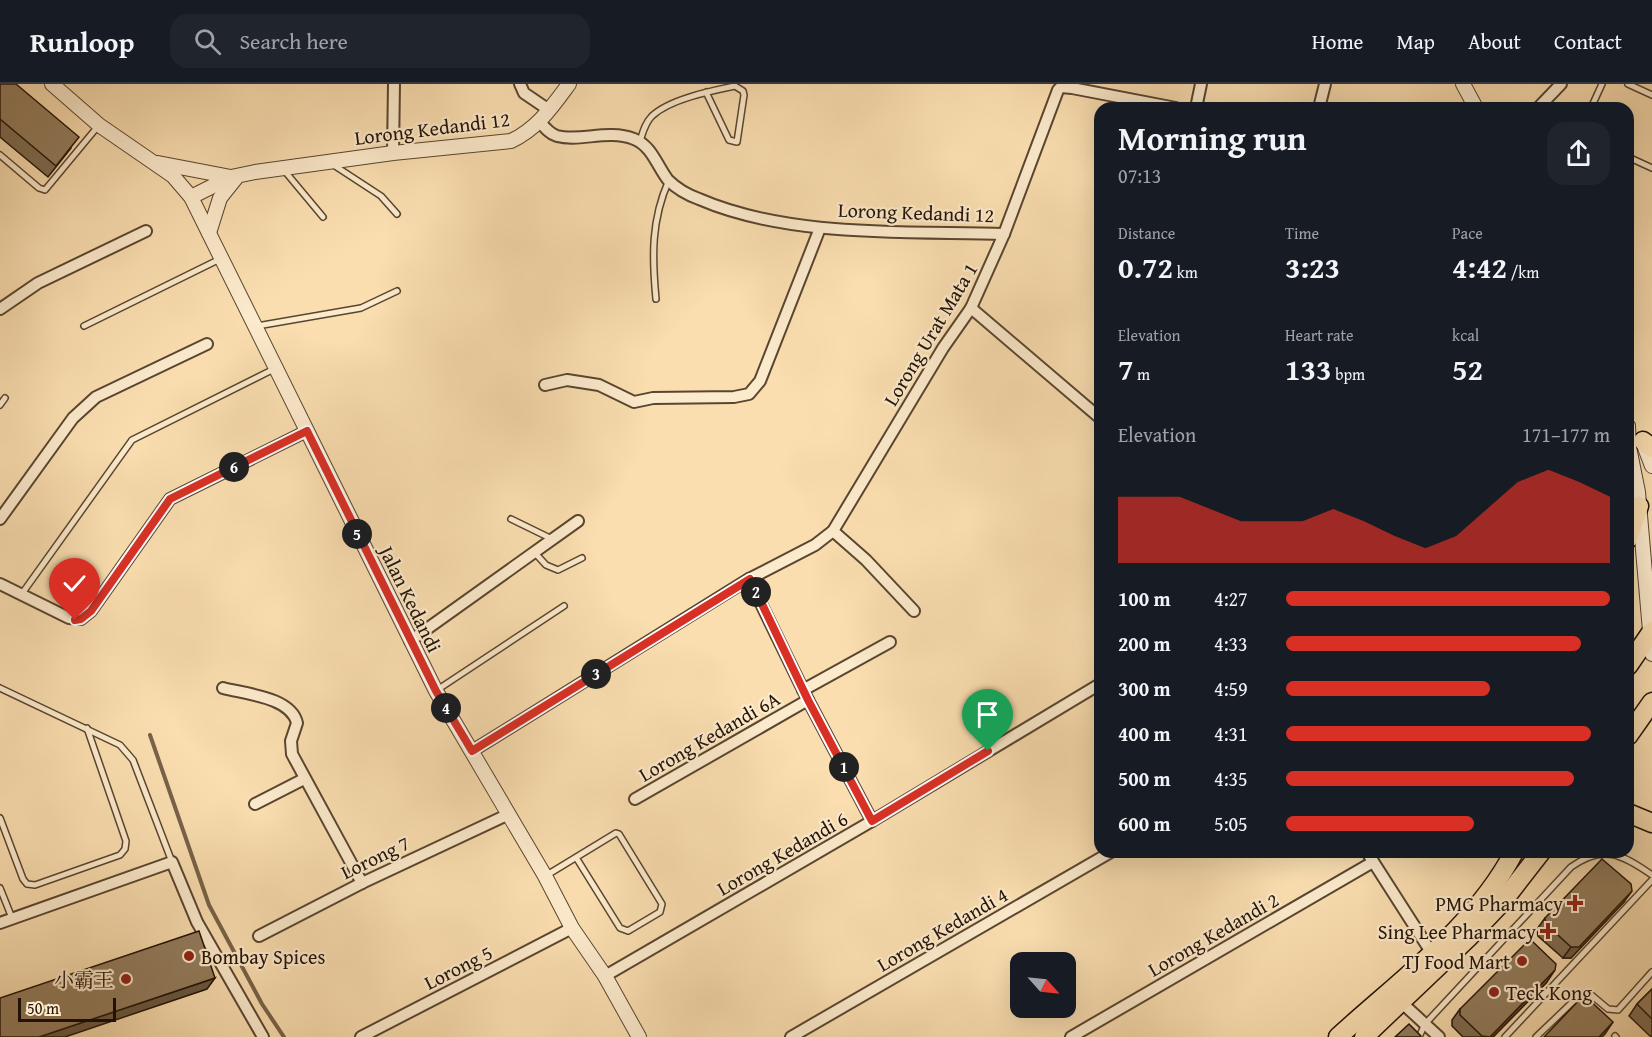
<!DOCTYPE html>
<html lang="en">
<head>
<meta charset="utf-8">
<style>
	:root { --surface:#171b24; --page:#20242c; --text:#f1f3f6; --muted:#9ea1a6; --line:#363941; --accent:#d93025 }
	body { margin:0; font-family:"Gentium Book Plus","Noto Serif SC",serif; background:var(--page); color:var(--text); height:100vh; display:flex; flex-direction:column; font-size:22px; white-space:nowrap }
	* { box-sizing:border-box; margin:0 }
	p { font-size:20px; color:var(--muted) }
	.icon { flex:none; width:33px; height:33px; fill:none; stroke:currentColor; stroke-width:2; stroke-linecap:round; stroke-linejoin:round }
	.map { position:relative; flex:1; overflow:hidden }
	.side { position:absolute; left:1094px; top:18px; width:540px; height:756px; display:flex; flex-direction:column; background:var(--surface); border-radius:18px; box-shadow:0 6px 24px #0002 }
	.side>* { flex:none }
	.needle { width:39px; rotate:117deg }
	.buttons { position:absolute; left:1010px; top:868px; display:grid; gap:12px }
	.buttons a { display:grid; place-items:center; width:66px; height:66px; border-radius:12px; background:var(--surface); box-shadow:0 6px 24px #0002; font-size:30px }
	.scale { position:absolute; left:18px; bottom:15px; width:98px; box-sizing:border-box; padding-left:6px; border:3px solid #231306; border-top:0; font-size:16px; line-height:21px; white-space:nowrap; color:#231306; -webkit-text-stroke:4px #fceacc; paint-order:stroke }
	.pin { position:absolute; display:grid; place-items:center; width:51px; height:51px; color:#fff; margin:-62px -26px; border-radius:50% 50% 50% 0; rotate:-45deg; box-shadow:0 0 6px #0007 }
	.pin .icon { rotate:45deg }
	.km { position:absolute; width:30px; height:30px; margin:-15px; border-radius:50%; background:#222; color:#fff; font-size:16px; line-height:30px; text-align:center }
	.round { display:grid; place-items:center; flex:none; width:63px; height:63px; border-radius:18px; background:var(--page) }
	.head { display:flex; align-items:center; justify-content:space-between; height:102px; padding:0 24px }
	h1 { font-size:33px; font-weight:600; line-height:45px }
	.metrics { display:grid; grid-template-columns:repeat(3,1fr); gap:9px; height:102px; padding:6px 24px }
	.metrics div { display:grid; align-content:center }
	.metrics b { font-size:30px; font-weight:600 }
	.metrics small { font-size:16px; font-weight:400 }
	.metrics p { font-size:16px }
	.chart { height:168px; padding:12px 24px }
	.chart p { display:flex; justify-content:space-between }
	.chart svg { width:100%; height:108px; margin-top:6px; fill:var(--accent); opacity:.7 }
	ul { padding:0 24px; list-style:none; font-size:20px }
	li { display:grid; grid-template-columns:96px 72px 1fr; align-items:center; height:45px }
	li i { height:15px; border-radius:8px; background:var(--accent) }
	header { display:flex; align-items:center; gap:36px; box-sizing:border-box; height:84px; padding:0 30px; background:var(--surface); border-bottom:2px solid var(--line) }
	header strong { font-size:28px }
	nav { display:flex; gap:33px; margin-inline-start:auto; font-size:21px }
	.search { width:420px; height:54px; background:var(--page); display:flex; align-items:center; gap:15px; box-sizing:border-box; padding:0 21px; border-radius:18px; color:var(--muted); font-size:22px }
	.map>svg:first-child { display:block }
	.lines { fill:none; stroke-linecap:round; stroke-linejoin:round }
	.stream { stroke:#786349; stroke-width:4 }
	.service-casing { stroke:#594630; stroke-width:8 }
	.minor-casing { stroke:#594630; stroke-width:14 }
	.tertiary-casing { stroke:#594630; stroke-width:16 }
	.primary-casing { stroke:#231306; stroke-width:21 }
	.service { stroke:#fceacc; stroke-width:5 }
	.minor { stroke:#fceacc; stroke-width:10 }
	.tertiary { stroke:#fceacc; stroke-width:14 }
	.primary { stroke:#fadeb0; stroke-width:18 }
	.wall { fill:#7e6c51; stroke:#231306; stroke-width:1.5 }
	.shaded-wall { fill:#675842; stroke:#231306; stroke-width:1.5 }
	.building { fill:#937d5e; stroke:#231306; stroke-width:1.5 }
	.route-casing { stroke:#fff; stroke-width:12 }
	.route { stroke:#d93025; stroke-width:8 }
	.poi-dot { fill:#8f2418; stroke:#fceacc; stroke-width:2 }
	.labels { text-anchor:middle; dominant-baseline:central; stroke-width:4.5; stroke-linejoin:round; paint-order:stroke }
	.street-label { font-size:20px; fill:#231306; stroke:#fceacc }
	.poi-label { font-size:20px; fill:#231306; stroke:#fceacc; text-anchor:end }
</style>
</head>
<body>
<header>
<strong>Runloop</strong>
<div class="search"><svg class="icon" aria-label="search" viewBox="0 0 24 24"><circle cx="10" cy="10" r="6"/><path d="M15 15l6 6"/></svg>Search here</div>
<nav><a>Home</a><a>Map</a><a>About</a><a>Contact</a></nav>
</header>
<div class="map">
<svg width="1652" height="953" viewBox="0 0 1652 953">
	<rect width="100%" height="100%" fill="#fadeb0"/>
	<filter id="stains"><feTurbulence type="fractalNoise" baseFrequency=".00333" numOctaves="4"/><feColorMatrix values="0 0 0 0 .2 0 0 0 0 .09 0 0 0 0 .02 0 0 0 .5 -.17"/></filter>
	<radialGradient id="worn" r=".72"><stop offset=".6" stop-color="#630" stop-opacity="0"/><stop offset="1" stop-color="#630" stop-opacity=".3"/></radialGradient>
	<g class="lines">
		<path class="stream" d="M 150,651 L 209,821 L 262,920 L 284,953"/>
		<defs>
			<g id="service">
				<path d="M 1628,0 L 1652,11"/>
				<path d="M 1591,24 L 1602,0"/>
				<path d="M 640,57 C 643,48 645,39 652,32 C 670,15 711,7 735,2 L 743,7 L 744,11 L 737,58 L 729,56 L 706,8"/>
				<path d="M 0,71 L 39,104 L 45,106 L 99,41"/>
				<path d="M 1628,73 L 1652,84"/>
				<path d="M 332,80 L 381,112 L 397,130"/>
				<path d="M 283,85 L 323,133"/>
				<path d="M 656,215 C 652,173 651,136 669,96"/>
				<path d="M 84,242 L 220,175"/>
				<path d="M 257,242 L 361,224 L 397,207"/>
				<path d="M 0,321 L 5,314"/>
				<path d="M 511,435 L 552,455"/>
				<path d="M 535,469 L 546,481 L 558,486 L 582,474"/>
				<path d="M 21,511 L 132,356 L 274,285"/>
				<path d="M 0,604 L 120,661 L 133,676 L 172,778"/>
				<path d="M 437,606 L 564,522"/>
				<path d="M 0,734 L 23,795 L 27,800 L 35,801 L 120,771 L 125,765 L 126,757 L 87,644"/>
				<path d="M 547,791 L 616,749 L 619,750 L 662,820 L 660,828 L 628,847 L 620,844 L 577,775"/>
				<path d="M 0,804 L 12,834"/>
				<path d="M 1615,952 L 1616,953"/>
				<path d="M 1419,953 L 1425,940 L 1571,783 C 1603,760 1622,770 1652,791"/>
				<path d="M 1505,953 L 1652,796"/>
				<path d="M 1536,953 L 1581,910 L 1589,909 L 1608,925 L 1618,926 L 1652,888"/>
			</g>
			<g id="minor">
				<path d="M 520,0 L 524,9 L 549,26"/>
				<path d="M 1196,24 L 1201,0"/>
				<path d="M 1319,24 L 1325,0"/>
				<path d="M 1538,24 L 1561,0"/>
				<path d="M 540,38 C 545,44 550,50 557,52 C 580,58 608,45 634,55 C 652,62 657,82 668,96 C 676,104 688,111 699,115 C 789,154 907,147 1004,150"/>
				<path d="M 393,69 L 394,0"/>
				<path d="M 971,224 L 1100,334"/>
				<path d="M 0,225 L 38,199 L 146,147"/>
				<path d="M 545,301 L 567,296 L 599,301 L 634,318 L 653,314 L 734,313 L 749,310 L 760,297 L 820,144"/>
				<path d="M 0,435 L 73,334 L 96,313 L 207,260"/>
				<path d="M 833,447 L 866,476 L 914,527"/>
				<path d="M 749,495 L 808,616"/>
				<path d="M 0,500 L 69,534 L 81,535 L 91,527 L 170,415 L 307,347"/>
				<path d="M 410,557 L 578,437"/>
				<path d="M 223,604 C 245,610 291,613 297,639 L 291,657 L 292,670 L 362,799"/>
				<path d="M 803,606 L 890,558"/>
				<path d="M 472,667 L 749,495 L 815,461 L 833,447 L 943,264 L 971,224 L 1004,150 L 1058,6 L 1061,3 L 1072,4 L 1176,24"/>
				<path d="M 635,715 L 808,616 L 872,737"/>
				<path d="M 255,720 L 304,695"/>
				<path d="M 1367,768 L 1431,868"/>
				<path d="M 0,839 L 172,778 L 197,838 L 263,953"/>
				<path d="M 259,852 L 362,799 L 509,730"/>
				<path d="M 605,892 L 872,737 L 1100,600"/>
				<path d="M 1401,918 L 1439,953"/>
				<path d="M 361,953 L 572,844"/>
				<path d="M 791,953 L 1111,768"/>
				<path d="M 1071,953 L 1373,778"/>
			</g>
			<g id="tertiary">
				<path d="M 52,0 L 99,41 L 173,92 L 191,113 L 436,607 L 545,792 L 572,844 L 605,892 L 639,953"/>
				<path d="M 1463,0 L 1476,24"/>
				<path d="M 158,79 L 231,93"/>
				<path d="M 191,113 L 231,93 L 255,88 L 393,69 L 511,57 C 537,45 552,23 569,0"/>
				<path d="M 209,149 L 220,114 L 236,94"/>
				<path d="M 1628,342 L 1629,363 L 1638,408 L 1652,570"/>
				<path d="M 1642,356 L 1652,382"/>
			</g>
			<g id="primary">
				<path d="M 1643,357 L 1652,364"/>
				<path d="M 1628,455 L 1639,422"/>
				<path d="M 1628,582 L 1652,547"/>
				<path d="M 1628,652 L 1652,618"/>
				<path d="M 1628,729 L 1652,739"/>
				<path d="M 1338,953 C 1399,897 1475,843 1514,768"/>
				<path d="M 1364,953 L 1468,854 L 1503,817 L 1541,768"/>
			</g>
		</defs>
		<use href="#service" class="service-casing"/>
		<use href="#minor" class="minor-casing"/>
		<use href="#tertiary" class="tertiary-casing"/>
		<use href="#primary" class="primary-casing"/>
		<use href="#service" class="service"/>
		<use href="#minor" class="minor"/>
		<use href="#tertiary" class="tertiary"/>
		<use href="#primary" class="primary"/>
	</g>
	<g class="wall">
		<path d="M 0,0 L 71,64 L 48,93 L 0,53 Z"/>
		<path d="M 1624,818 L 1571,874 L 1563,874 L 1538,852 L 1537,845 L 1545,834 Z"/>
		<path d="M 1547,898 L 1493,953 L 1463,953 L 1452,942 L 1452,936 L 1460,925 Z"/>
		<path d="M 1652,905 L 1652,953 L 1651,953 L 1629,932 L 1637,920 Z"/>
	</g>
	<g class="shaded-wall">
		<path d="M 1632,807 L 1624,818 L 1571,874 L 1563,874 L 1571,863 Z"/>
		<path d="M 1555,886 L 1547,898 L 1493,953 L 1490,953 Z"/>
		<path d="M 215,894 L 207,905 L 65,953 L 39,953 Z"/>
		<path d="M 1613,938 L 1605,950 L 1602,953 L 1599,953 Z"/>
	</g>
	<g class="building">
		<path d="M 0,0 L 16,0 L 79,53 L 56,82 L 0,35 Z"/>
		<path d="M 1602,775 L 1631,800 L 1632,807 L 1579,863 L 1571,863 L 1546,840 L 1545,834 Z"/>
		<path d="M 199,847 L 215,894 L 39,953 L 0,953 L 0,914 Z"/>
		<path d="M 1527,858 L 1533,858 L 1556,880 L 1555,886 L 1490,953 L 1482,952 L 1460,931 L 1460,925 Z"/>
		<path d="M 1652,905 L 1652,935 L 1637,920 Z"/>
		<path d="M 1584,911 L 1613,938 L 1599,953 L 1544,953 Z"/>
		<path d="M 1409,940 L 1421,952 L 1420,953 L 1395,953 Z"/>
	</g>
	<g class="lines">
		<defs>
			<path id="route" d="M 75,536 L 81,535 L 91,527 L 170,415 L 307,347 L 436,607 L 472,667 L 750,495 L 808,616 L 872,737 L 988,667"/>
		</defs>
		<use href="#route" class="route-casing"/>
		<use href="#route" class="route"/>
	</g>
	<g class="poi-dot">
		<path d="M1572 810h6v6h6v6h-6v6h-6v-6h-6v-6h6z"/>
		<path d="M1545 838h6v6h6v6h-6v6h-6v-6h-6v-6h6z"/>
		<circle cx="189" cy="872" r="6"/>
		<circle cx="1522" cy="877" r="6"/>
		<circle cx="126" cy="895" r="6"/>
		<circle cx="1494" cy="908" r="6"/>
	</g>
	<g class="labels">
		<g class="street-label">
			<text transform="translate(432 44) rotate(-7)">Lorong Kedandi 12</text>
			<text transform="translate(916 128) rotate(2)">Lorong Kedandi 12</text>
			<text transform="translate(930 250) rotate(-59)">Lorong Urat Mata 1</text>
			<text transform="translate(411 515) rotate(64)">Jalan Kedandi</text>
			<text transform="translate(709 652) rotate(-30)">Lorong Kedandi 6A</text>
			<text transform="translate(782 769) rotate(-30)">Lorong Kedandi 6</text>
			<text transform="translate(375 773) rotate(-26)">Lorong 7</text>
			<text transform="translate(942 845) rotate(-30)">Lorong Kedandi 4</text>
			<text transform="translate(1213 850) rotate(-30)">Lorong Kedandi 2</text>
			<text transform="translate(458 883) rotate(-27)">Lorong 5</text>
		</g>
		<g class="poi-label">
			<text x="1563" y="819">PMG Pharmacy</text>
			<text x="1536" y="847">Sing Lee Pharmacy</text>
			<text x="201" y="872" text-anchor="start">Bombay Spices</text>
			<text x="1510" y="877">TJ Food Mart</text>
			<text x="114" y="895">小霸王</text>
			<text x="1506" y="908" text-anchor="start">Teck Kong</text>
		</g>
	</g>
	<rect width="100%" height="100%" filter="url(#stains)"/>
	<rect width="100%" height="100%" fill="url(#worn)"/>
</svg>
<div class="buttons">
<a><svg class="needle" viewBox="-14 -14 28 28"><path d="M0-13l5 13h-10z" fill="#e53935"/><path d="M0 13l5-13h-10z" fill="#9ea1a6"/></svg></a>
</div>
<div class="scale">50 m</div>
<div class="pin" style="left:988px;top:667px;background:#1e9e55"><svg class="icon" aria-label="arrive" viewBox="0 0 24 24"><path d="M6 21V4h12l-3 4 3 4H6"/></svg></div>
<div class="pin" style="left:75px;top:536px;background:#d93025"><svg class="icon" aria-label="check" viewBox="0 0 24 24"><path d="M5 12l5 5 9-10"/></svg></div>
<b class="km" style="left:844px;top:683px">1</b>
<b class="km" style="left:756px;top:508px">2</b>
<b class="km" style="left:596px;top:590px">3</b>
<b class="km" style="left:446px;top:624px">4</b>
<b class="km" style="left:357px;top:450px">5</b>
<b class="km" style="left:234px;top:383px">6</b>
<section class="side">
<div class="head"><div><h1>Morning run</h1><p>07:13</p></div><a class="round"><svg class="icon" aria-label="share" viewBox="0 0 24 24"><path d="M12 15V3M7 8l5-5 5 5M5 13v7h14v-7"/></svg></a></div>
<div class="metrics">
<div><p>Distance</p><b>0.72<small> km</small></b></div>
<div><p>Time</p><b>3:23</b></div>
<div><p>Pace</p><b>4:42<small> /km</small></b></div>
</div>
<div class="metrics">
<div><p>Elevation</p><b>7<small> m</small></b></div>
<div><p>Heart rate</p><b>133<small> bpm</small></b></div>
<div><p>kcal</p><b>52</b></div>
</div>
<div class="chart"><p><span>Elevation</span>171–177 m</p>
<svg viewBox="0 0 160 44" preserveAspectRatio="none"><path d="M0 44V17L10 17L20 17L30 22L40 27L50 27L60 27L70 22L80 27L90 33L100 38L110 33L120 22L130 11L140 6L150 11L160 17V44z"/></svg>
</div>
<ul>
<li><b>100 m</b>4:27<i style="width:100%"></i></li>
<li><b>200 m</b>4:33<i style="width:91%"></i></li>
<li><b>300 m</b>4:59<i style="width:63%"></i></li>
<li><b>400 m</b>4:31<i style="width:94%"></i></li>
<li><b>500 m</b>4:35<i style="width:89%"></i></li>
<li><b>600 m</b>5:05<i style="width:58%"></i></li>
</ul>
</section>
</div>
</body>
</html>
